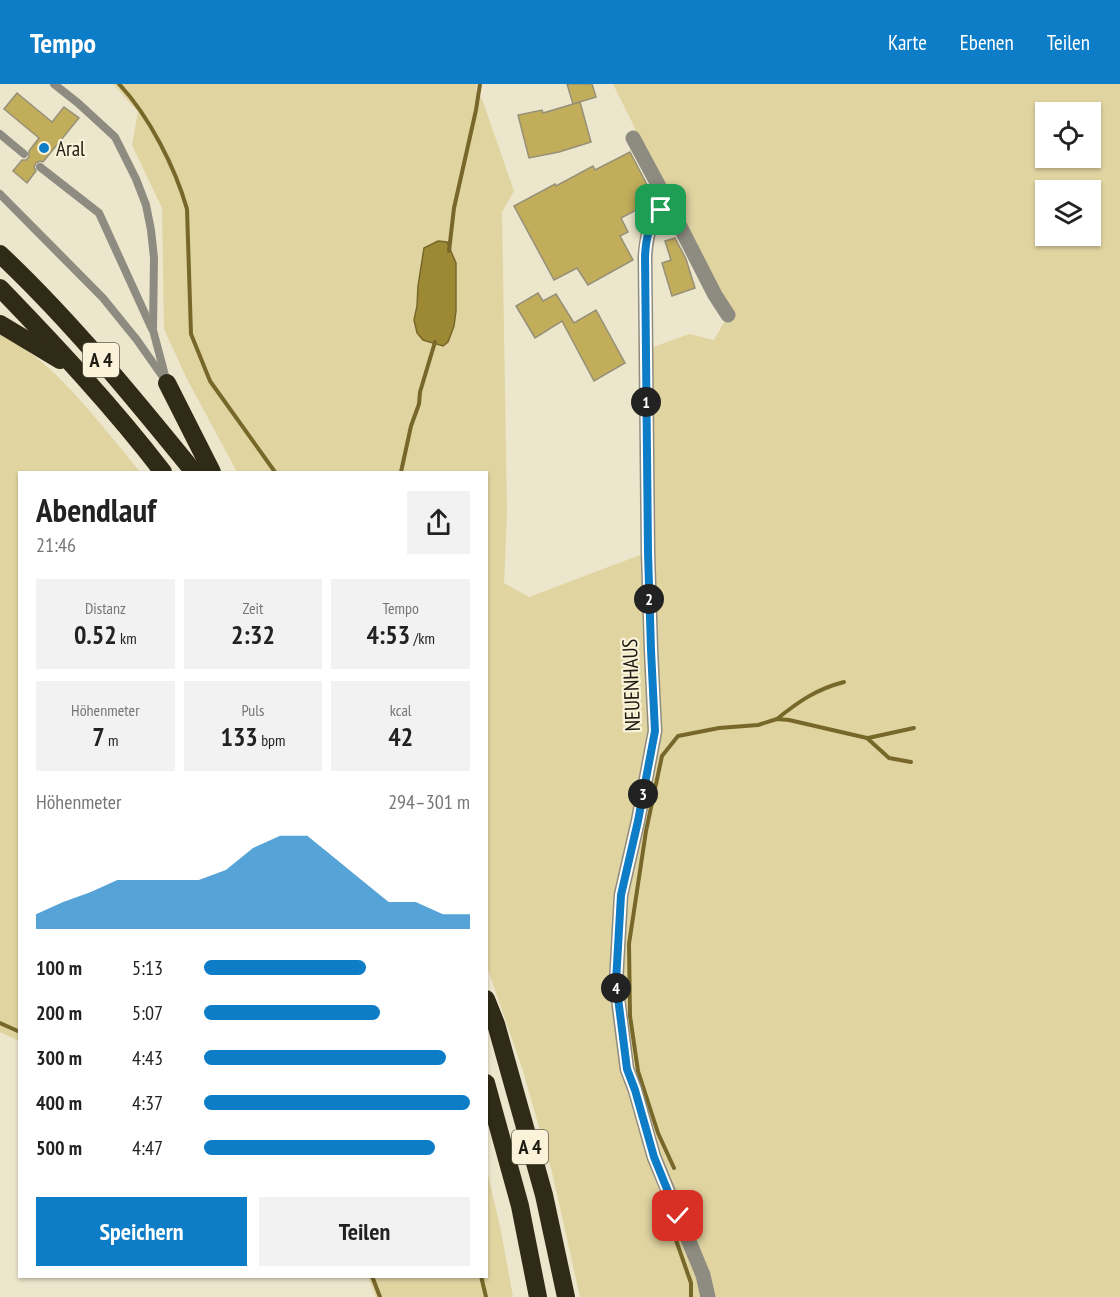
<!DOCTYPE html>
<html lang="de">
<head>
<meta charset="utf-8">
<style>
	:root { --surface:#fff; --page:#f2f2f2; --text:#222; --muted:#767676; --accent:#0e7dc7 }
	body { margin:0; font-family:"PT Sans Narrow",sans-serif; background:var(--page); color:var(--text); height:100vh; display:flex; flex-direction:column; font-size:22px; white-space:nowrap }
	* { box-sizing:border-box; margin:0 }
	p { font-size:20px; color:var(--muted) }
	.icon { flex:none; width:33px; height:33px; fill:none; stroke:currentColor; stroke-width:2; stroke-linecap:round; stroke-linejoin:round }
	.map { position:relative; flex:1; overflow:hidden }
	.side { position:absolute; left:18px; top:387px; width:470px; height:807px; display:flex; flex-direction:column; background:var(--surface); border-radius:0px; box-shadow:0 2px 4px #0004 }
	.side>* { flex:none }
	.controls { position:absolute; left:1035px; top:18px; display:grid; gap:12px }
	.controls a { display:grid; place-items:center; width:66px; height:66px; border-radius:0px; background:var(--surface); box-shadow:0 2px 4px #0004; font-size:30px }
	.pin { position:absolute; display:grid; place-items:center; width:51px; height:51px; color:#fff; margin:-26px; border-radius:12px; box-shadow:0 3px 9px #0006 }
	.km { position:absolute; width:30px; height:30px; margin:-15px; border-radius:50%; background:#222; color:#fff; font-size:16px; line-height:30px; text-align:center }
	.round { display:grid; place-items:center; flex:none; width:63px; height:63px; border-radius:0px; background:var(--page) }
	.head { display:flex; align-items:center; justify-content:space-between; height:102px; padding:0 18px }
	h1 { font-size:33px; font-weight:600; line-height:45px }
	.metrics { display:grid; grid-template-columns:repeat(3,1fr); gap:9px; height:102px; padding:6px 18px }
	.metrics div { display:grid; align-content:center; border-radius:0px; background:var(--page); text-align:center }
	.metrics b { font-size:26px; font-weight:600 }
	.metrics small { font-size:16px; font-weight:400 }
	.metrics p { font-size:16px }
	.chart { height:168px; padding:12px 18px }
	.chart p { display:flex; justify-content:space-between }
	.chart svg { width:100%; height:108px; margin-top:6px; fill:var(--accent); opacity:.7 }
	.cta { display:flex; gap:12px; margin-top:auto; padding:12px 18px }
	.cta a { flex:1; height:69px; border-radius:0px; background:var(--accent); color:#fff; font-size:24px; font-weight:600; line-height:69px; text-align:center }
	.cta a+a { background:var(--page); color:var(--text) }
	ul { padding:0 18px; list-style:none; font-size:20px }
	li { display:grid; grid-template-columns:96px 72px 1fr; align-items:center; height:45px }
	li i { height:15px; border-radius:8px; background:var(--accent) }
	header { display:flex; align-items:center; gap:36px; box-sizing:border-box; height:84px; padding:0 30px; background:var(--accent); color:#fff }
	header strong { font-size:28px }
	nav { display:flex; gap:33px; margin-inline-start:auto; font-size:21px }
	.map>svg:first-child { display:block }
	.green { fill:#e0d4a1; fill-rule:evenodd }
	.water { fill:#9d8934; stroke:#77682a; stroke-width:1.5 }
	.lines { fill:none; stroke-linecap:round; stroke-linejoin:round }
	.stream { stroke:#77682a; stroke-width:4 }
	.building { fill:#c1ad5a; stroke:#969078; stroke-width:1.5 }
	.lane { stroke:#8e8c81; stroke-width:8 }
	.street { stroke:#8e8c81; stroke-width:15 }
	.highway { stroke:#302b16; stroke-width:18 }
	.route-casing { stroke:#fff; stroke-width:12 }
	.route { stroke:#0e7dc7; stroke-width:8 }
	.poi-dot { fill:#0e7dc7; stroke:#faf3d9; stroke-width:2 }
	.labels { text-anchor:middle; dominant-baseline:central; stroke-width:4.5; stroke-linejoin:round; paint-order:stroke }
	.shield { fill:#faf3d9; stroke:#605c4e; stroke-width:1.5 }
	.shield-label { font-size:20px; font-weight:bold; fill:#1e1c12 }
	.poi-label { font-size:21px; fill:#1e1c12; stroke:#faf3d9; text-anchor:start }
	.street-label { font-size:21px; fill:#1e1c12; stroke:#faf3d9 }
</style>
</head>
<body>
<header>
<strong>Tempo</strong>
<nav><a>Karte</a><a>Ebenen</a><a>Teilen</a></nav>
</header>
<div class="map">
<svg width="1120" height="1213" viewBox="0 0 1120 1213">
	<rect width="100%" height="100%" fill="#ece6cc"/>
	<g class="green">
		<path d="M 113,0 L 477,0 L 476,7 L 482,15 L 514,107 L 502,128 L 507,428 L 504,499 L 529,513 L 648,468 L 645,266 L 689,250 L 714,256 L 728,231 L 669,121 L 632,38 L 613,0 L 1120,0 L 1120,1213 L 580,1213 L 552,1088 L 523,987 L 486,880 L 486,388 L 237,388 L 187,295 L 164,245 L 162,124 L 132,61 L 138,28 ZM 1046,28 L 1090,28 L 1090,74 L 1046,74 ZM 1046,106 L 1090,106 L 1090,152 L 1046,152 Z"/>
		<path d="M 0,248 C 19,261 39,274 55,290 C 86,320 113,355 140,388 L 20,388 L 19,957 L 0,948 Z"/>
		<path d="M 486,1082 L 501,1147 L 513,1213 L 376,1213 L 368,1193 L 486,1192 Z"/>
	</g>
	<path class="water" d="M 438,157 L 447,158 L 456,179 L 456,227 L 454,242 L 448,258 L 443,262 L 423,256 L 417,249 L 414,236 L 417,222 L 418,202 L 424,164 Z"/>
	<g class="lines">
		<g class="stream">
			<path d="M 119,0 C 149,32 175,83 187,125 L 191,250 L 210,297 L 275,388"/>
			<path d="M 449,167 L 454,124 L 476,26 L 480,0"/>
			<path d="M 401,388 L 411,342 L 419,320 L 420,308 L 435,258"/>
			<path d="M 777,635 C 799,617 817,605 844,598"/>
			<path d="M 868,654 L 914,644"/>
			<path d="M 0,939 L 20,948"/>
			<path d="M 674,1084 L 658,1049 L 638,987 L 630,932 L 629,860 L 646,747 L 662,672 L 678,652 L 719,644 L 758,641 L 777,635 L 789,636 L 867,654 L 889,674 L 911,678"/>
			<path d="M 662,1108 L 661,1119 L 669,1136 L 691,1199 L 691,1213"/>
			<path d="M 372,1192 L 380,1213"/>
			<path d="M 481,1192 L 486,1213"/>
		</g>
	</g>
	<g class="building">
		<path d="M 567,0 L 592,0 L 596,13 L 573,20 Z"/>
		<path d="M 17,9 L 52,38 L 64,23 L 79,34 L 43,78 L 40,77 L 36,79 L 34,83 L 36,87 L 27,99 L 13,87 L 22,76 L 26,76 L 29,73 L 29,67 L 39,54 L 4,25 Z"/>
		<path d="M 580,18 L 591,58 L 559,68 L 529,74 L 518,31 L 542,26 L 543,29 Z"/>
		<path d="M 630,68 L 655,116 L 621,134 L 628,148 L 620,152 L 633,176 L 588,201 L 577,184 L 554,196 L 514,122 L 555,100 L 556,102 L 593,82 L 595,86 Z"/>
		<path d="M 675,154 L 686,175 L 695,204 L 672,212 L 662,179 L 671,176 L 665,157 Z"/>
		<path d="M 538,209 L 543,217 L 556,210 L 574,239 L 596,226 L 625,279 L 594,297 L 562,237 L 535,254 L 516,222 Z"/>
	</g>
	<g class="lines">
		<g class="lane">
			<path d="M 54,0 L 78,19 L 115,53 L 136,95 L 146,121 L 151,146 L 154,174 L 153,246 L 167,299"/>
			<path d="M 0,50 L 24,70"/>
			<path d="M 40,83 L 99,129 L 152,245"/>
			<path d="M 0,110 L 103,214 L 137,256 L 163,293"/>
		</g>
		<g class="street">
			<path d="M 633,54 L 669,121 C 649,134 647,150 645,172 L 648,468 L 651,566 L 655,647 L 638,737 L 621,811 L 616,899 L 627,985 L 635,1006 L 654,1073 L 703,1191 L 708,1213"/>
			<path d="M 669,121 L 715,211 L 728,231"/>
		</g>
		<g class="highway">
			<path d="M 0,170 C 71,237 133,313 194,388"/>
			<path d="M 0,204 C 57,263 113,323 163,388"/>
			<path d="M 0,240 L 60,276"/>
			<path d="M 167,299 L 212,388"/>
			<path d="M 486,915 L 496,940 L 544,1111 L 566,1213"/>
			<path d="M 486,999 L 520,1122 L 538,1213"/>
		</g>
	</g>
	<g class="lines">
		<defs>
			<path id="route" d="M 661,126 C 649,140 646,154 645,172 L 648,468 L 651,566 L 655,647 L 638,737 L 621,811 L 616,898 L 627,985 L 635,1006 L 654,1073 L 678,1132"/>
		</defs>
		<use href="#route" class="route-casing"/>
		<use href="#route" class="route"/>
	</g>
	<circle class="poi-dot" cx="44" cy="64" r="6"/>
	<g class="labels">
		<g class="shield">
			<rect x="83" y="259" width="36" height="34" rx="4.5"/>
			<rect x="512" y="1046" width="36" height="34" rx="4.5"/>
		</g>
		<g class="shield-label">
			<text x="101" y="276">A 4</text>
			<text x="530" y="1063">A 4</text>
		</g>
		<g class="poi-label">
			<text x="56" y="64">Aral</text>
		</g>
		<g class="street-label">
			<text transform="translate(631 601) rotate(-92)">NEUENHAUS</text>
		</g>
	</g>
</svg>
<div class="controls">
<a><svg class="icon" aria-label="locate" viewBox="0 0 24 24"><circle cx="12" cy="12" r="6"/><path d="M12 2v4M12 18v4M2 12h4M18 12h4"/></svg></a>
<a><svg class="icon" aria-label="layers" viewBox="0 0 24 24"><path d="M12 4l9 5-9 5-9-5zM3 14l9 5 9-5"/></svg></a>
</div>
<div class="pin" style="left:661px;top:126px;background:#1e9e55"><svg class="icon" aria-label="arrive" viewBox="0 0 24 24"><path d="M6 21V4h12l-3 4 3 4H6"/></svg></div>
<div class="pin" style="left:678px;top:1132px;background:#d93025"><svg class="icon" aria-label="check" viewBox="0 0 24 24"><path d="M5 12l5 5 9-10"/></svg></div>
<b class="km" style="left:646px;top:318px">1</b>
<b class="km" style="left:649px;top:515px">2</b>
<b class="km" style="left:643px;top:710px">3</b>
<b class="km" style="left:616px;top:904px">4</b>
<section class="side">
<div class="head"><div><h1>Abendlauf</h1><p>21:46</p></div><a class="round"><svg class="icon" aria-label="share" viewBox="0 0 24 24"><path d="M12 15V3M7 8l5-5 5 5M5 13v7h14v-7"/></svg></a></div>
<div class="metrics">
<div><p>Distanz</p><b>0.52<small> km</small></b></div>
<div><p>Zeit</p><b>2:32</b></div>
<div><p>Tempo</p><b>4:53<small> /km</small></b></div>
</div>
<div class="metrics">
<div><p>Höhenmeter</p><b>7<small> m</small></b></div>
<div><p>Puls</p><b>133<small> bpm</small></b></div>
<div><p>kcal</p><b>42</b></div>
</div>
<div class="chart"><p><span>Höhenmeter</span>294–301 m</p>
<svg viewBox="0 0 160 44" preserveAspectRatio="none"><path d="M0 44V38L10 33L20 29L30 24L40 24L50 24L60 24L70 20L80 11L90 6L100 6L110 15L120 24L130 33L140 33L150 38L160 38V44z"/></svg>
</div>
<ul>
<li><b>100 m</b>5:13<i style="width:61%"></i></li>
<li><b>200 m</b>5:07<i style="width:66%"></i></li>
<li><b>300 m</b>4:43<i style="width:91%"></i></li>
<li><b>400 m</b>4:37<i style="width:100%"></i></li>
<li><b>500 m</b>4:47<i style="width:87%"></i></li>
</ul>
<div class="cta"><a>Speichern</a><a>Teilen</a></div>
</section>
</div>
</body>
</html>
